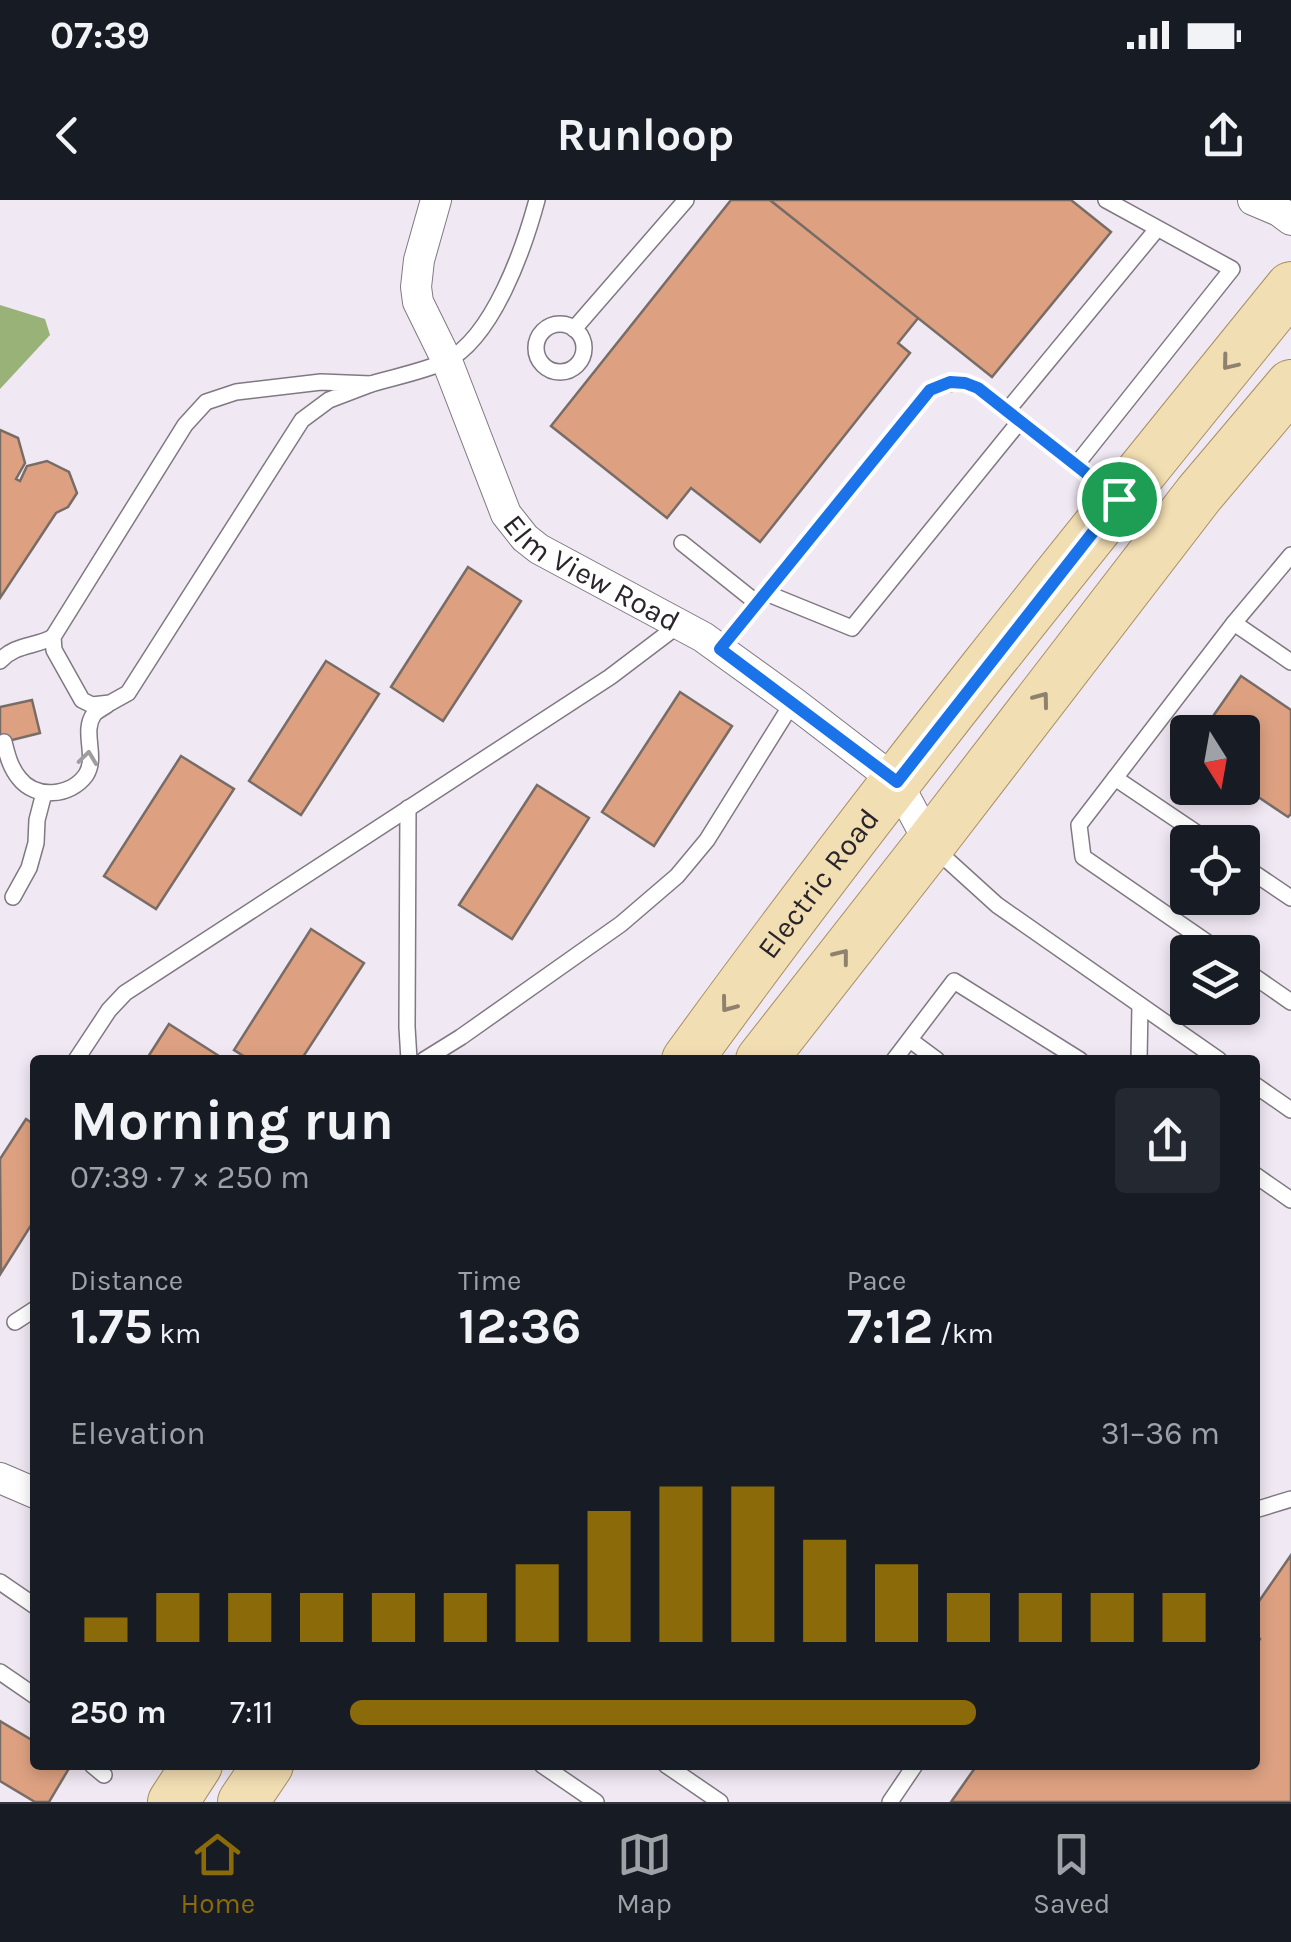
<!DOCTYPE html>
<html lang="en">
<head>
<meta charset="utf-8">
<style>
	:root { --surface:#171b24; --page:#242831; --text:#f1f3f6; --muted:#9ea1a6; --line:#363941; --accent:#8b6a0a }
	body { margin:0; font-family:Karla,sans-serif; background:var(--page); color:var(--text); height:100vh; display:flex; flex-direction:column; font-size:38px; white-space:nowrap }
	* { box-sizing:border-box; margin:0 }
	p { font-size:32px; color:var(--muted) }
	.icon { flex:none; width:55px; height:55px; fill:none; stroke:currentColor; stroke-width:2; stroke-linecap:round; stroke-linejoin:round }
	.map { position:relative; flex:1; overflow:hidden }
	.side { position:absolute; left:30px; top:855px; width:1230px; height:715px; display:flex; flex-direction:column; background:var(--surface); border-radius:10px; box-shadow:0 5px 15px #0003 }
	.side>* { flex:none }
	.needle { width:65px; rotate:169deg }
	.tools { position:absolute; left:1170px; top:515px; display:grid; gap:20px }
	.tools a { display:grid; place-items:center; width:90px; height:90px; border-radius:10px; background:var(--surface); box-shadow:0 5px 15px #0003; font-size:50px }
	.pin { position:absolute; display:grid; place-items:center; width:85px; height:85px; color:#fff; margin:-42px; border:5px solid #fff; border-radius:50%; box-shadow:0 2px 10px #0007 }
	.round { display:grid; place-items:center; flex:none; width:105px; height:105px; border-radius:10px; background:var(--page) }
	.head { display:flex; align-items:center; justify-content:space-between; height:170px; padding:0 40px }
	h1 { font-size:55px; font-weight:700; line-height:75px }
	.figures { display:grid; grid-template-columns:repeat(3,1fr); gap:15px; height:170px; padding:10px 40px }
	.figures div { display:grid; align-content:center }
	.figures b { font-size:50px; font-weight:700 }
	.figures small { font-size:28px; font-weight:400 }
	.figures p { font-size:28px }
	.chart { height:280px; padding:20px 40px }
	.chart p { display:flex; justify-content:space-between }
	.chart svg { width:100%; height:180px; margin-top:10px; stroke:var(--accent); stroke-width:6 }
	ul { padding:0 40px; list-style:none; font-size:32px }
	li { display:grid; grid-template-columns:160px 120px 1fr; align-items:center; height:75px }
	li i { height:25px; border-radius:12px; background:var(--accent) }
	.status { display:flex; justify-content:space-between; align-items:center; height:70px; padding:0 50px; background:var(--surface); direction:ltr }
	.status svg { height:28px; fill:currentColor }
	header { display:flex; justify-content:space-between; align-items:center; height:130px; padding:0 40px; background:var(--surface); font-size:45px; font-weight:700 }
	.tab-bar { display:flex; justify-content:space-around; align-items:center; height:140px; border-top:2px solid var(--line); background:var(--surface); font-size:28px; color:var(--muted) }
	.tab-bar a { display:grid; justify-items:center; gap:5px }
	.tab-bar .selected { color:var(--accent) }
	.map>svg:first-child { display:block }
	.forest { fill:#98b278 }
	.building { fill:#dda181; stroke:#786c66; stroke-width:2.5 }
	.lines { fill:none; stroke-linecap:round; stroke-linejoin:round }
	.service-casing { stroke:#807882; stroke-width:18 }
	.minor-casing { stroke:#807882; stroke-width:32 }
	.primary-casing { stroke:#a68f63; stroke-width:52 }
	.service { stroke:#fff; stroke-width:15 }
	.minor { stroke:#fff; stroke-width:30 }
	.primary { stroke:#f2deb3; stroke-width:50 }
	.oneway { stroke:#8e826e }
	.oneway2 { stroke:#9f9d9f }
	.route-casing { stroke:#fff; stroke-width:20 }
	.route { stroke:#1a73e8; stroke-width:12 }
	.labels { text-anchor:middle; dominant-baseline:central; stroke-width:9; stroke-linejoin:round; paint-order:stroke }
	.street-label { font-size:30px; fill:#29252a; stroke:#fdf6ff }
</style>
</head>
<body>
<div class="status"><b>07:39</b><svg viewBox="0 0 49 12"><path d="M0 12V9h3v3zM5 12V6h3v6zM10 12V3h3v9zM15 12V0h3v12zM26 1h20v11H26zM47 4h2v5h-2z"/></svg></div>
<header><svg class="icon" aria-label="back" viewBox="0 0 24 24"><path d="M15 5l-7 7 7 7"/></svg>Runloop<svg class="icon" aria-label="share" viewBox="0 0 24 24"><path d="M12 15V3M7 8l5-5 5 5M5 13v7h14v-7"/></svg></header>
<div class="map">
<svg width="1291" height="1602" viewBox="0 0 1291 1602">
	<rect width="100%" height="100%" fill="#f0e8f3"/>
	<path class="forest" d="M 0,105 L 45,119 L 50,135 L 0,189 Z"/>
	<g class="building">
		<path d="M 731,0 L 770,0 L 919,117 L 898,143 L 910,153 L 760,342 L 691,288 L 667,318 L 551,226 Z"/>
		<path d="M 770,0 L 1071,0 L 1111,32 L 992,177 Z"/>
		<path d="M 0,230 L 18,238 L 25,263 L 16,279 L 20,281 L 27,266 L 47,261 L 69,272 L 77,293 L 68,307 L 56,313 L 0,398 Z"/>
		<path d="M 468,367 L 521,401 L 443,521 L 391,487 Z"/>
		<path d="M 326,461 L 379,494 L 301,615 L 249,581 Z"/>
		<path d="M 1241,476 L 1291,510 L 1291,614 L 1288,617 L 1242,586 L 1242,532 L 1202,532 Z"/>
		<path d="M 680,492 L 732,526 L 654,646 L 602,612 Z"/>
		<path d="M 32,500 L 40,533 L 0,543 L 0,507 Z"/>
		<path d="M 181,556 L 234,589 L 156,709 L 104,676 Z"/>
		<path d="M 537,585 L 589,618 L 512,739 L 459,705 Z"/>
		<path d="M 311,729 L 364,763 L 301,860 L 250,860 L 234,850 Z"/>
		<path d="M 169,824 L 222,858 L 220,860 L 146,860 Z"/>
		<path d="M 26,919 L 35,925 L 35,1019 L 1,1073 L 0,959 Z"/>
		<path d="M 1291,1355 L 1291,1602 L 951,1602 L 977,1565 L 1109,1565 L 1113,1568 L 1116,1565 L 1255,1565 L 1255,1447 L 1260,1439 L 1255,1436 L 1255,1407 Z"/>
		<path d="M 0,1521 L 35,1542 L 35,1565 L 71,1565 L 49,1602 L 35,1602 L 0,1581 Z"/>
	</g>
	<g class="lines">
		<defs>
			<g id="service">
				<circle cx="560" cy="148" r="24"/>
				<path d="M 574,129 L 686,0"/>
				<path d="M 321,182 L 371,184 L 329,200 L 302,220 L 128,493 L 110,503 L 92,505 L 82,500 L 54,450 L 53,437 L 185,225 L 206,202 L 236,192 Z"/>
				<path d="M 371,184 C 394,177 425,171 446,161 C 493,138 524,48 537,0"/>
				<path d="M 1007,211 L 1157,29"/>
				<path d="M 1076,265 L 1232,69 L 1106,0"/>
				<path d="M 682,343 L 757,403"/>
				<path d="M 766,393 L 852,428 L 1020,221"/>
				<path d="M 1234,423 L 1291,462"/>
				<path d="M 720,449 L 930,190 C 950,182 957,180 978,188 L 1116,296"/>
				<path d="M 0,461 C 15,444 35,447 53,437"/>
				<path d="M 4,542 C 7,554 10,567 19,578 C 35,599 70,597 86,575 C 98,556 81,532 94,514 C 98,510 103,508 107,505"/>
				<path d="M 1115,578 L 1210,642"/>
				<path d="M 408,608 L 407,827 L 409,860"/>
				<path d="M 933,647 L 997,705 L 1219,860"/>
				<path d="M 1242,665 L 1291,698"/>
				<path d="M 13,697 L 29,668 L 36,643 L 37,620 L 44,593"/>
				<path d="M 1221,752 L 1083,657 L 1079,625 L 1234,423 L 1291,355"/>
				<path d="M 1242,768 L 1291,802"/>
				<path d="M 910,840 L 937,860"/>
				<path d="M 76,860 L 109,810 L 125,793 L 610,477 L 680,424"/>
				<path d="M 424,860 L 461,837 L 621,724 L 677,676 L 707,640 L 793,502"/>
				<path d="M 894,860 L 954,781 L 1080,860"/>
				<path d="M 1139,860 L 1140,805"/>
				<path d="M 1255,885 L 1291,910"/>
				<path d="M 1255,975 L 1291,1000"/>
				<path d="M 15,1122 L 35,1109"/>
				<path d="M 1255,1310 L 1291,1299"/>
				<path d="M 0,1382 L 35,1406"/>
				<path d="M 0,1472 L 35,1496"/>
				<path d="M 92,1565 L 104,1575"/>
				<path d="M 542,1565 L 596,1602"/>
				<path d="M 666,1565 L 720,1602"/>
				<path d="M 890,1602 L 915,1565"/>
			</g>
			<g id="minor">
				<path id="s1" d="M 436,0 L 419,60 L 416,87 L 418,102 L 447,161 L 506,314 L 525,338 L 539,349 L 703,437 L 793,502 L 897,582 L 930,644"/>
				<path d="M 1253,0 L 1279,11 L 1291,20"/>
				<path d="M 0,1278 L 35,1293"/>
			</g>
			<g id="primary">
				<path id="s2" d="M 687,860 C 879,595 1085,341 1291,87"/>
				<path d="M 761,860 L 930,644 L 1199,294 L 1291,185"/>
				<path d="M 173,1602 L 197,1565"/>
				<path d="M 243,1602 L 268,1565"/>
			</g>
		</defs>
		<use href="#service" class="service-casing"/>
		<use href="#minor" class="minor-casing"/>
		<use href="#primary" class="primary-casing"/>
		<use href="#service" class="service"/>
		<use href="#minor" class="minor"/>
		<use href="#primary" class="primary"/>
	</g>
	<defs><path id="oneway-chevron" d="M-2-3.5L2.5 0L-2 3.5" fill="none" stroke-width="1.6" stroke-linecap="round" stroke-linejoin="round" transform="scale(2.5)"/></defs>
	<g class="oneway">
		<use href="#oneway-chevron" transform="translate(1229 163) rotate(129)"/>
		<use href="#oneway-chevron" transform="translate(1042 499) rotate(-53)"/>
		<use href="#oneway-chevron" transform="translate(842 756) rotate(-52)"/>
		<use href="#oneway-chevron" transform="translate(728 805) rotate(127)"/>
	</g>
	<use class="oneway2" href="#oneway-chevron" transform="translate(88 558) rotate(-83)"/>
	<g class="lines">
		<defs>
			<path id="route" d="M 950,182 L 965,183 L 978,188 L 1119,299 L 897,582 L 720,449 L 930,190 Z"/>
		</defs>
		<use href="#route" class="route-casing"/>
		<use href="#route" class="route"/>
	</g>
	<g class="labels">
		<g class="street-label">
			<text stroke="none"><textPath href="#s1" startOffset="440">Elm View Road</textPath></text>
			<text stroke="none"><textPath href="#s2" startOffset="220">Electric Road</textPath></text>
		</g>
	</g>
</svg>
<div class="tools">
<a><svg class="needle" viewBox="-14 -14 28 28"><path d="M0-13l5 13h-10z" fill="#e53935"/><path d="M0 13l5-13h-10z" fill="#9ea1a6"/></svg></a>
<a><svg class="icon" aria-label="locate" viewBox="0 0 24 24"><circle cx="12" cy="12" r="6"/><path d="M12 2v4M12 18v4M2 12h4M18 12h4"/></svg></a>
<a><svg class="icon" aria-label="layers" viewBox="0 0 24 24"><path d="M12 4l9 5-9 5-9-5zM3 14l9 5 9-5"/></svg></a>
</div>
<div class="pin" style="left:1119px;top:299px;background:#1e9e55"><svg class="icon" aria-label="arrive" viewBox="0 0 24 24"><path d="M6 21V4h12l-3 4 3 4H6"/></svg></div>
<section class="side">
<div class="head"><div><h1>Morning run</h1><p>07:39 · 7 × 250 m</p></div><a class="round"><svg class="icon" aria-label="share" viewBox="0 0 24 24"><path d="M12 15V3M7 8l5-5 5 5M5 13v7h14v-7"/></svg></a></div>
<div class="figures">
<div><p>Distance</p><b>1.75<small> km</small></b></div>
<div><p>Time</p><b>12:36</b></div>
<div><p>Pace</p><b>7:12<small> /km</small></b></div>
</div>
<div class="chart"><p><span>Elevation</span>31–36 m</p>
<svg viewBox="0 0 160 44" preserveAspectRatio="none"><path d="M5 44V38M15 44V32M25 44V32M35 44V32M45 44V32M55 44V32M65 44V25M75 44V12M85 44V6M95 44V6M105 44V19M115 44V25M125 44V32M135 44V32M145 44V32M155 44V32"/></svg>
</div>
<ul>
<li><b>250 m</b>7:11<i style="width:72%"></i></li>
</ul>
</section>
</div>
<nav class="tab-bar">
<a class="selected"><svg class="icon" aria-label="home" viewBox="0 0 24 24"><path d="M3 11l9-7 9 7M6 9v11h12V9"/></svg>Home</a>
<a><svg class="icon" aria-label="map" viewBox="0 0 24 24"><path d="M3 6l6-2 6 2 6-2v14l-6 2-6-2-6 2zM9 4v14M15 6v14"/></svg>Map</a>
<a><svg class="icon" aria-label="saved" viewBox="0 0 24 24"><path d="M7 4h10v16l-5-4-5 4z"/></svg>Saved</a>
</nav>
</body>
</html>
